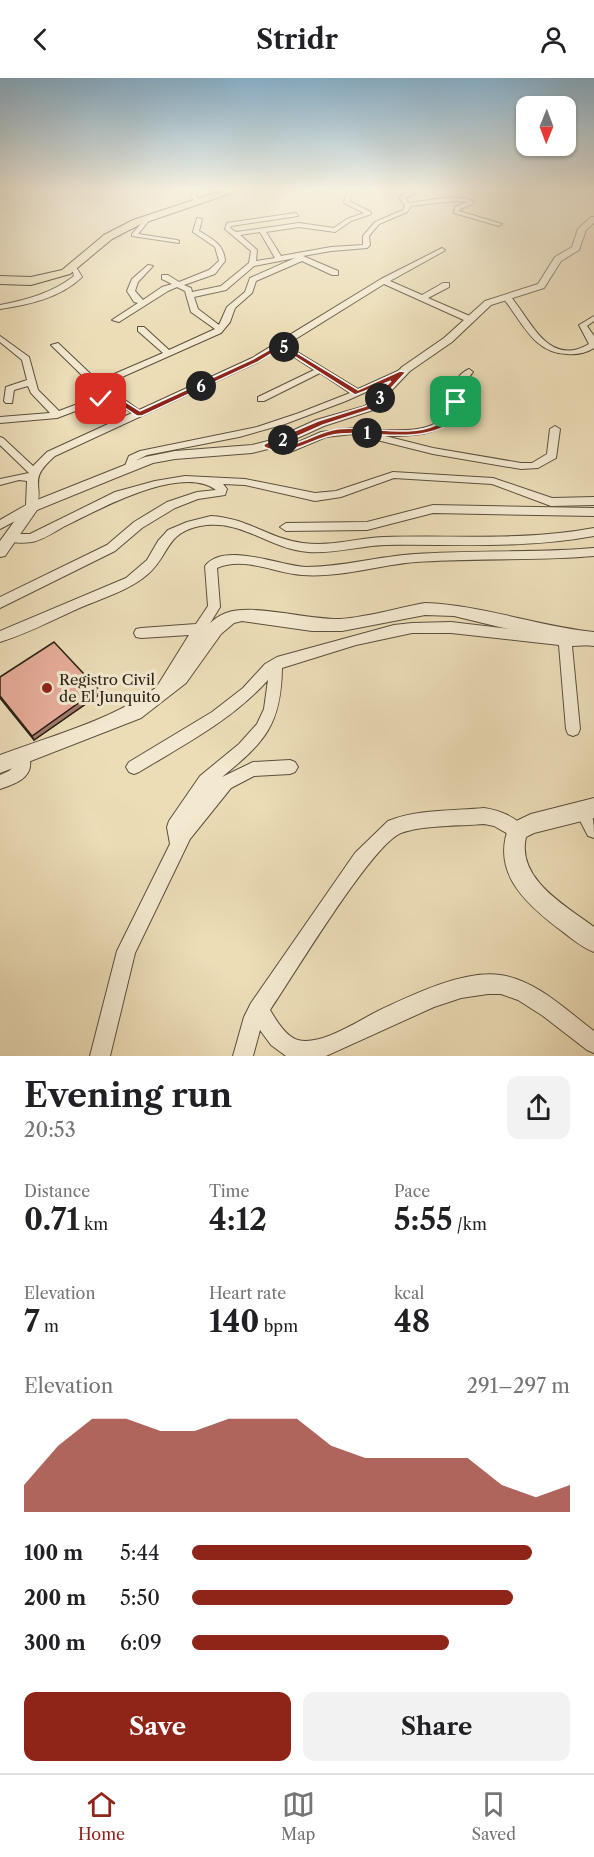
<!DOCTYPE html>
<html lang="en">
<head>
<meta charset="utf-8">
<style>
	:root { --surface:#fff; --page:#f2f2f2; --text:#202124; --muted:#757577; --line:#e0e0e0; --accent:#8f2418 }
	body { margin:0; font-family:"Libre Caslon Text",serif; background:var(--page); color:var(--text); height:100vh; display:flex; flex-direction:column; font-size:22px; white-space:nowrap }
	* { box-sizing:border-box; margin:0 }
	p { font-size:20px; color:var(--muted) }
	.icon { flex:none; width:33px; height:33px; fill:none; stroke:currentColor; stroke-width:2; stroke-linecap:round; stroke-linejoin:round }
	.map { position:relative; height:978px; overflow:hidden }
	.side { display:flex; flex-direction:column; background:var(--surface); flex:1 }
	.side>* { flex:none }
	.needle { width:39px; rotate:181deg }
	.fabs { position:absolute; left:516px; top:18px; display:grid; gap:12px }
	.fabs a { display:grid; place-items:center; width:60px; height:60px; border-radius:12px; background:var(--surface); box-shadow:0 2px 4px #0004; font-size:30px }
	.pin { position:absolute; display:grid; place-items:center; width:51px; height:51px; color:#fff; margin:-26px; border-radius:12px; box-shadow:0 3px 9px #0006 }
	.km { position:absolute; width:30px; height:30px; margin:-15px; border-radius:50%; background:#222; color:#fff; font-size:16px; line-height:30px; text-align:center }
	.round { display:grid; place-items:center; flex:none; width:63px; height:63px; border-radius:12px; background:var(--page) }
	.head { display:flex; align-items:center; justify-content:space-between; height:102px; padding:0 24px }
	h1 { font-size:33px; font-weight:800; line-height:45px }
	.stats { display:grid; grid-template-columns:repeat(3,1fr); gap:9px; height:102px; padding:6px 24px }
	.stats div { display:grid; align-content:center }
	.stats b { font-size:30px; font-weight:800 }
	.stats small { font-size:16px; font-weight:400 }
	.stats p { font-size:16px }
	.chart { height:168px; padding:12px 24px }
	.chart p { display:flex; justify-content:space-between }
	.chart svg { width:100%; height:108px; margin-top:6px; fill:var(--accent); opacity:.7 }
	.cta { display:flex; gap:12px; margin-top:auto; padding:12px 24px }
	.cta a { flex:1; height:69px; border-radius:12px; background:var(--accent); color:#fff; font-size:24px; font-weight:800; line-height:69px; text-align:center }
	.cta a+a { background:var(--page); color:var(--text) }
	ul { padding:0 24px; list-style:none; font-size:20px }
	li { display:grid; grid-template-columns:96px 72px 1fr; align-items:center; height:45px }
	li i { height:15px; border-radius:8px; background:var(--accent) }
	header { display:flex; justify-content:space-between; align-items:center; height:78px; padding:0 24px; background:var(--surface); font-size:27px; font-weight:800 }
	.tabs { display:flex; justify-content:space-around; align-items:center; height:84px; border-top:2px solid var(--line); background:var(--surface); font-size:16px; color:var(--muted) }
	.tabs a { display:grid; justify-items:center; gap:3px }
	.tabs .on { color:var(--accent) }
	.map>svg:first-child { display:block }
	.lines { fill:none; stroke-linecap:round; stroke-linejoin:round }
	.minor-casing { stroke:#5a503e; stroke-width:2 }
	.tertiary-casing { stroke:#5a503e; stroke-width:2 }
	.primary-casing { stroke:#292116; stroke-width:2 }
	.minor { fill:#f3e9d0; fill-rule:evenodd }
	.tertiary { fill:#f3e9d0; fill-rule:evenodd }
	.primary { fill:#ecddb7; fill-rule:evenodd }
	.wall { fill:#c89584; stroke:#292116; stroke-width:1.5 }
	.shaded-wall { fill:#a2796c; stroke:#292116; stroke-width:1.5 }
	.building { fill:#e8ad9a; stroke:#292116; stroke-width:1.5 }
	.route { fill:#8f2418; stroke:#fff; stroke-width:1.5 }
	.poi-dot { fill:#8f2418; stroke:#f3e9d0; stroke-width:2 }
	.labels { text-anchor:middle; dominant-baseline:central; stroke-width:6; stroke-linejoin:round; paint-order:stroke }
	.poi-label { font-size:15px; fill:#292116; stroke:#f3e9d0; text-anchor:start }
</style>
</head>
<body>
<header><svg class="icon" aria-label="back" viewBox="0 0 24 24"><path d="M15 5l-7 7 7 7"/></svg>Stridr<svg class="icon" aria-label="person" viewBox="0 0 24 24"><circle cx="12" cy="8" r="4"/><path d="M4 21q1-7 8-7t8 7"/></svg></header>
<div class="map">
<svg width="594" height="978" viewBox="0 0 594 978">
	<rect width="100%" height="100%" fill="#ecddb7"/>
	<filter id="stains"><feTurbulence type="fractalNoise" baseFrequency=".00333" numOctaves="4"/><feColorMatrix values="0 0 0 0 .2 0 0 0 0 .09 0 0 0 0 .02 0 0 0 .5 -.17"/></filter>
	<radialGradient id="worn" r=".72"><stop offset=".6" stop-color="#630" stop-opacity="0"/><stop offset="1" stop-color="#630" stop-opacity=".3"/></radialGradient>
	<g class="lines">
		<defs>
			<g id="minor">
				<path d="M 193,111 L 199,111 L 196,116 L 199,124 L 195,124 L 190,116 Z"/>
				<path d="M 287,111 L 283,114 L 280,112 L 280,111 Z"/>
				<path d="M 347,111 L 353,111 L 349,123 L 371,134 L 371,136 L 351,143 L 335,154 L 299,149 L 266,154 L 281,178 L 331,169 L 363,167 L 363,158 L 375,144 L 403,132 L 405,128 L 399,119 L 415,111 L 424,111 L 405,120 L 409,125 C 429,123 455,115 473,123 L 473,126 L 460,131 L 459,133 L 502,146 L 499,148 L 454,135 L 455,129 L 467,124 L 455,123 L 411,128 L 407,134 L 379,146 L 369,158 L 370,167 L 367,170 L 331,173 L 303,178 L 338,193 L 338,197 L 332,197 L 302,183 L 256,203 L 252,215 L 235,230 L 230,244 L 221,255 L 104,307 L 139,332 L 252,280 L 381,201 L 442,170 L 445,172 L 444,173 L 390,203 L 422,217 L 443,205 L 449,205 L 449,209 L 428,220 L 472,239 L 472,243 L 466,243 L 384,206 L 286,267 L 358,311 L 400,292 L 406,292 L 406,296 L 346,323 L 285,346 L 239,359 L 147,377 L 137,382 L 133,392 L 125,392 L 124,390 L 129,378 L 140,373 L 257,349 L 299,335 L 350,315 L 320,295 L 264,323 L 258,323 L 258,319 L 314,292 L 280,270 L 258,284 L 55,378 C 26,403 45,406 36,432 L 0,451 L 0,442 L 26,427 L 27,403 L 19,402 L 0,407 L 0,401 L 29,395 L 0,367 L 0,359 L 3,360 L 33,388 L 47,374 L 132,335 L 110,320 L 57,340 L 0,345 L 0,339 L 50,335 L 31,315 L 28,308 L 14,312 L 12,325 L 6,325 L 4,323 L 6,309 L 27,302 L 22,282 L 0,264 L 0,258 L 29,279 L 38,312 L 59,333 L 104,316 L 94,309 L 51,267 L 58,265 L 98,303 L 163,275 L 138,253 L 138,249 L 144,249 L 169,272 L 215,251 L 191,234 L 185,213 L 177,209 L 168,213 L 119,244 L 112,242 L 138,225 L 134,224 L 127,213 L 132,201 L 148,187 L 153,188 L 138,204 L 135,213 L 143,222 L 162,209 L 172,206 L 162,201 L 162,197 L 168,197 L 179,204 L 209,192 L 219,183 L 215,169 L 193,154 L 197,140 L 202,141 L 199,153 C 212,161 224,166 225,183 L 215,196 L 184,207 L 191,210 L 192,214 L 221,208 L 249,185 L 251,173 L 225,151 L 227,145 L 296,135 L 298,138 L 231,148 L 230,150 L 236,154 L 299,145 L 334,150 L 347,141 L 364,135 L 344,125 ZM 260,154 L 275,180 L 256,183 L 257,172 L 240,157 ZM 295,180 L 250,200 L 245,214 L 227,229 L 219,247 L 198,231 L 194,219 L 226,212 L 254,188 Z"/>
				<path d="M 148,138 L 151,140 L 138,156 L 177,162 L 179,163 L 179,165 L 132,158 L 132,156 Z"/>
				<path d="M 72,189 L 76,189 L 82,199 C 60,220 28,227 0,231 L 0,227 C 27,222 52,215 74,198 Z"/>
				<path d="M 504,218 L 510,218 C 531,242 548,290 589,266 L 579,247 L 594,238 L 594,243 L 587,248 L 594,258 L 594,270 C 586,275 576,277 567,276 C 533,275 522,243 503,220 Z"/>
				<path d="M 469,291 L 473,294 C 462,307 464,313 459,328 C 448,359 412,358 385,358 L 433,370 L 521,385 L 532,385 L 547,376 L 550,351 L 555,348 L 560,351 L 556,380 L 538,390 L 521,391 L 433,376 L 353,356 L 326,359 L 288,375 L 263,369 L 262,367 L 267,364 L 287,369 L 321,354 L 353,350 L 376,356 L 377,353 L 380,352 C 397,352 416,354 432,347 C 459,335 445,301 469,291 Z"/>
				<path d="M 393,394 L 493,400 L 552,420 L 594,419 L 594,427 L 551,428 L 492,406 L 394,400 L 341,419 L 315,423 L 245,407 L 223,406 L 227,411 L 225,417 L 198,421 L 175,430 L 142,450 L 115,473 L 0,530 L 0,519 L 107,467 L 134,444 L 167,424 L 197,414 L 216,412 C 181,386 100,431 65,448 C 56,453 43,462 32,464 C 24,465 11,466 6,460 L 12,456 L 30,456 L 115,414 L 155,403 L 185,398 L 245,401 L 315,415 L 336,413 Z"/>
				<path d="M 433,427 L 594,430 L 594,438 L 433,435 L 367,452 L 286,453 L 280,449 L 286,445 L 367,444 Z"/>
				<path d="M 211,438 C 248,440 270,461 303,465 C 330,469 357,460 384,459 C 455,457 524,463 594,450 L 594,458 C 524,471 456,466 385,467 C 359,468 334,476 308,474 C 268,471 242,440 200,448 C 165,455 170,477 148,496 C 129,513 99,521 75,532 C 51,543 26,556 0,564 L 0,553 L 126,500 L 147,482 L 158,463 L 168,452 L 187,444 Z"/>
				<path d="M 594,470 L 594,478 C 535,483 475,480 416,484 C 378,487 340,500 302,497 C 274,495 244,478 217,490 L 220,529 L 168,614 L 163,616 L 158,614 L 156,610 L 189,557 L 141,560 L 136,559 L 134,555 L 136,551 L 141,550 L 196,546 L 208,528 L 205,488 C 224,463 280,488 306,489 C 343,489 379,478 415,476 C 475,472 535,475 594,470 Z"/>
				<path d="M 451,544 L 553,556 L 594,557 L 594,567 L 572,568 L 580,651 L 578,656 L 573,658 L 568,656 L 566,651 L 559,567 L 451,555 L 412,555 L 356,567 L 282,590 C 281,647 265,664 222,699 L 253,684 L 290,682 L 295,684 L 298,689 L 295,694 L 290,696 L 254,698 L 231,710 L 190,761 L 135,875 L 110,978 L 90,978 L 117,873 L 170,766 L 167,749 L 169,743 L 200,698 L 239,666 L 257,646 L 264,631 L 268,602 C 232,642 185,666 139,694 L 134,696 L 129,694 L 126,689 L 129,684 L 212,634 L 243,610 L 265,586 L 277,579 L 394,547 L 412,545 Z"/>
				<path d="M 22,671 L 27,673 C 38,697 19,705 0,711 L 0,697 L 9,693 L 15,687 L 14,678 L 17,673 Z"/>
				<path d="M 583,725 C 594,731 594,747 594,760 L 588,758 L 575,733 L 577,727 Z"/>
				<path d="M 484,730 C 498,732 519,739 525,753 L 523,759 L 517,761 L 494,748 L 484,746 C 460,748 423,747 401,755 C 372,766 292,900 270,932 C 276,942 286,959 298,962 C 321,968 358,943 378,933 C 412,917 463,892 500,897 C 536,902 566,932 594,953 L 594,975 L 587,972 L 543,938 L 518,922 L 501,916 L 488,916 L 461,920 L 434,929 L 326,978 L 286,978 L 271,967 L 260,952 L 253,978 L 233,978 L 244,939 L 251,925 L 355,775 L 388,743 C 418,731 453,733 484,730 Z"/>
			</g>
			<g id="tertiary">
				<path d="M 591,139 L 594,139 L 594,145 L 586,152 L 579,172 L 561,183 L 544,210 L 491,227 L 452,264 L 410,293 L 373,332 L 324,348 L 280,368 L 252,375 L 175,381 L 153,385 L 118,399 L 37,432 L 5,478 L 0,479 L 0,463 L 27,426 L 145,379 L 175,373 L 252,367 L 272,362 L 316,342 L 365,328 L 402,289 L 444,260 L 485,223 L 538,206 L 555,179 L 572,169 L 578,151 Z"/>
				<path d="M 425,525 C 482,527 537,548 594,554 L 594,568 L 561,564 L 454,538 L 425,537 L 342,553 L 312,553 L 242,543 L 234,545 L 221,556 L 186,605 L 141,640 L 0,695 L 0,677 C 59,655 125,639 173,596 C 192,578 200,544 226,535 C 253,525 307,542 340,541 C 368,539 397,530 425,525 Z"/>
				<path d="M 594,720 L 594,740 L 534,755 L 526,759 C 516,801 566,828 594,849 L 594,874 C 581,869 570,859 559,851 C 524,824 490,793 510,746 L 531,736 Z"/>
			</g>
			<path id="primary" d="M 227,111 L 243,111 L 141,146 L 112,161 L 70,196 L 31,207 L 0,206 L 0,198 L 31,199 L 62,192 L 104,157 L 133,142 Z"/>
		</defs>
		<use href="#minor" class="minor-casing"/>
		<use href="#tertiary" class="tertiary-casing"/>
		<use href="#primary" class="primary-casing"/>
		<use href="#minor" class="minor"/>
		<use href="#tertiary" class="tertiary"/>
		<use href="#primary" class="primary"/>
	</g>
	<path class="wall" d="M 0,599 L 98,611 L 100,616 L 34,662 L 0,620 Z"/>
	<path class="shaded-wall" d="M 98,611 L 100,616 L 34,662 L 32,658 Z"/>
	<path class="building" d="M 54,564 L 98,611 L 32,658 L 0,618 L 0,599 Z"/>
	<linearGradient id="sky" x2="0" y2="1"><stop stop-color="#89b6d4"/><stop offset="0.45" stop-color="#f6f0df"/><stop offset="1" stop-color="#f6f0df" stop-opacity="0"/></linearGradient>
	<rect width="594" height="248" fill="url(#sky)"/>
	<path class="route" d="M 281,265 L 358,312 L 400,293 L 406,294 L 372,331 L 323,347 L 276,368 C 297,370 316,354 337,351 C 369,347 407,361 438,346 C 448,341 447,327 456,322 L 460,324 C 456,334 453,345 442,350 C 410,364 374,353 340,356 C 312,358 292,382 264,369 L 264,366 L 318,343 L 366,328 L 391,303 L 355,317 L 281,270 L 258,284 L 142,338 L 137,338 L 110,320 L 101,324 L 98,321 L 113,316 L 140,333 L 253,281 Z"/>
	<circle class="poi-dot" cx="47" cy="610" r="6"/>
	<g class="labels">
		<g class="poi-label">
			<text x="59" y="601">Registro Civil<tspan x="59" dy="17">de El Junquito</tspan></text>
		</g>
	</g>
	<rect width="100%" height="100%" filter="url(#stains)"/>
	<rect width="100%" height="100%" fill="url(#worn)"/>
</svg>
<div class="fabs">
<a><svg class="needle" viewBox="-14 -14 28 28"><path d="M0-13l5 13h-10z" fill="#e53935"/><path d="M0 13l5-13h-10z" fill="#757577"/></svg></a>
</div>
<div class="pin" style="left:456px;top:324px;background:#1e9e55"><svg class="icon" aria-label="arrive" viewBox="0 0 24 24"><path d="M6 21V4h12l-3 4 3 4H6"/></svg></div>
<div class="pin" style="left:101px;top:321px;background:#d93025"><svg class="icon" aria-label="check" viewBox="0 0 24 24"><path d="M5 12l5 5 9-10"/></svg></div>
<b class="km" style="left:367px;top:355px">1</b>
<b class="km" style="left:283px;top:362px">2</b>
<b class="km" style="left:380px;top:320px">3</b>
<b class="km" style="left:284px;top:269px">5</b>
<b class="km" style="left:201px;top:308px">6</b>
</div>
<section class="side">
<div class="head"><div><h1>Evening run</h1><p>20:53</p></div><a class="round"><svg class="icon" aria-label="share" viewBox="0 0 24 24"><path d="M12 15V3M7 8l5-5 5 5M5 13v7h14v-7"/></svg></a></div>
<div class="stats">
<div><p>Distance</p><b>0.71<small> km</small></b></div>
<div><p>Time</p><b>4:12</b></div>
<div><p>Pace</p><b>5:55<small> /km</small></b></div>
</div>
<div class="stats">
<div><p>Elevation</p><b>7<small> m</small></b></div>
<div><p>Heart rate</p><b>140<small> bpm</small></b></div>
<div><p>kcal</p><b>48</b></div>
</div>
<div class="chart"><p><span>Elevation</span>291–297 m</p>
<svg viewBox="0 0 160 44" preserveAspectRatio="none"><path d="M0 44V33L10 17L20 6L30 6L40 11L50 11L60 6L70 6L80 6L90 17L100 22L110 22L120 22L130 22L140 33L150 38L160 33V44z"/></svg>
</div>
<ul>
<li><b>100 m</b>5:44<i style="width:90%"></i></li>
<li><b>200 m</b>5:50<i style="width:85%"></i></li>
<li><b>300 m</b>6:09<i style="width:68%"></i></li>
</ul>
<div class="cta"><a>Save</a><a>Share</a></div>
</section>
<nav class="tabs">
<a class="on"><svg class="icon" aria-label="home" viewBox="0 0 24 24"><path d="M3 11l9-7 9 7M6 9v11h12V9"/></svg>Home</a>
<a><svg class="icon" aria-label="map" viewBox="0 0 24 24"><path d="M3 6l6-2 6 2 6-2v14l-6 2-6-2-6 2zM9 4v14M15 6v14"/></svg>Map</a>
<a><svg class="icon" aria-label="saved" viewBox="0 0 24 24"><path d="M7 4h10v16l-5-4-5 4z"/></svg>Saved</a>
</nav>
</body>
</html>
